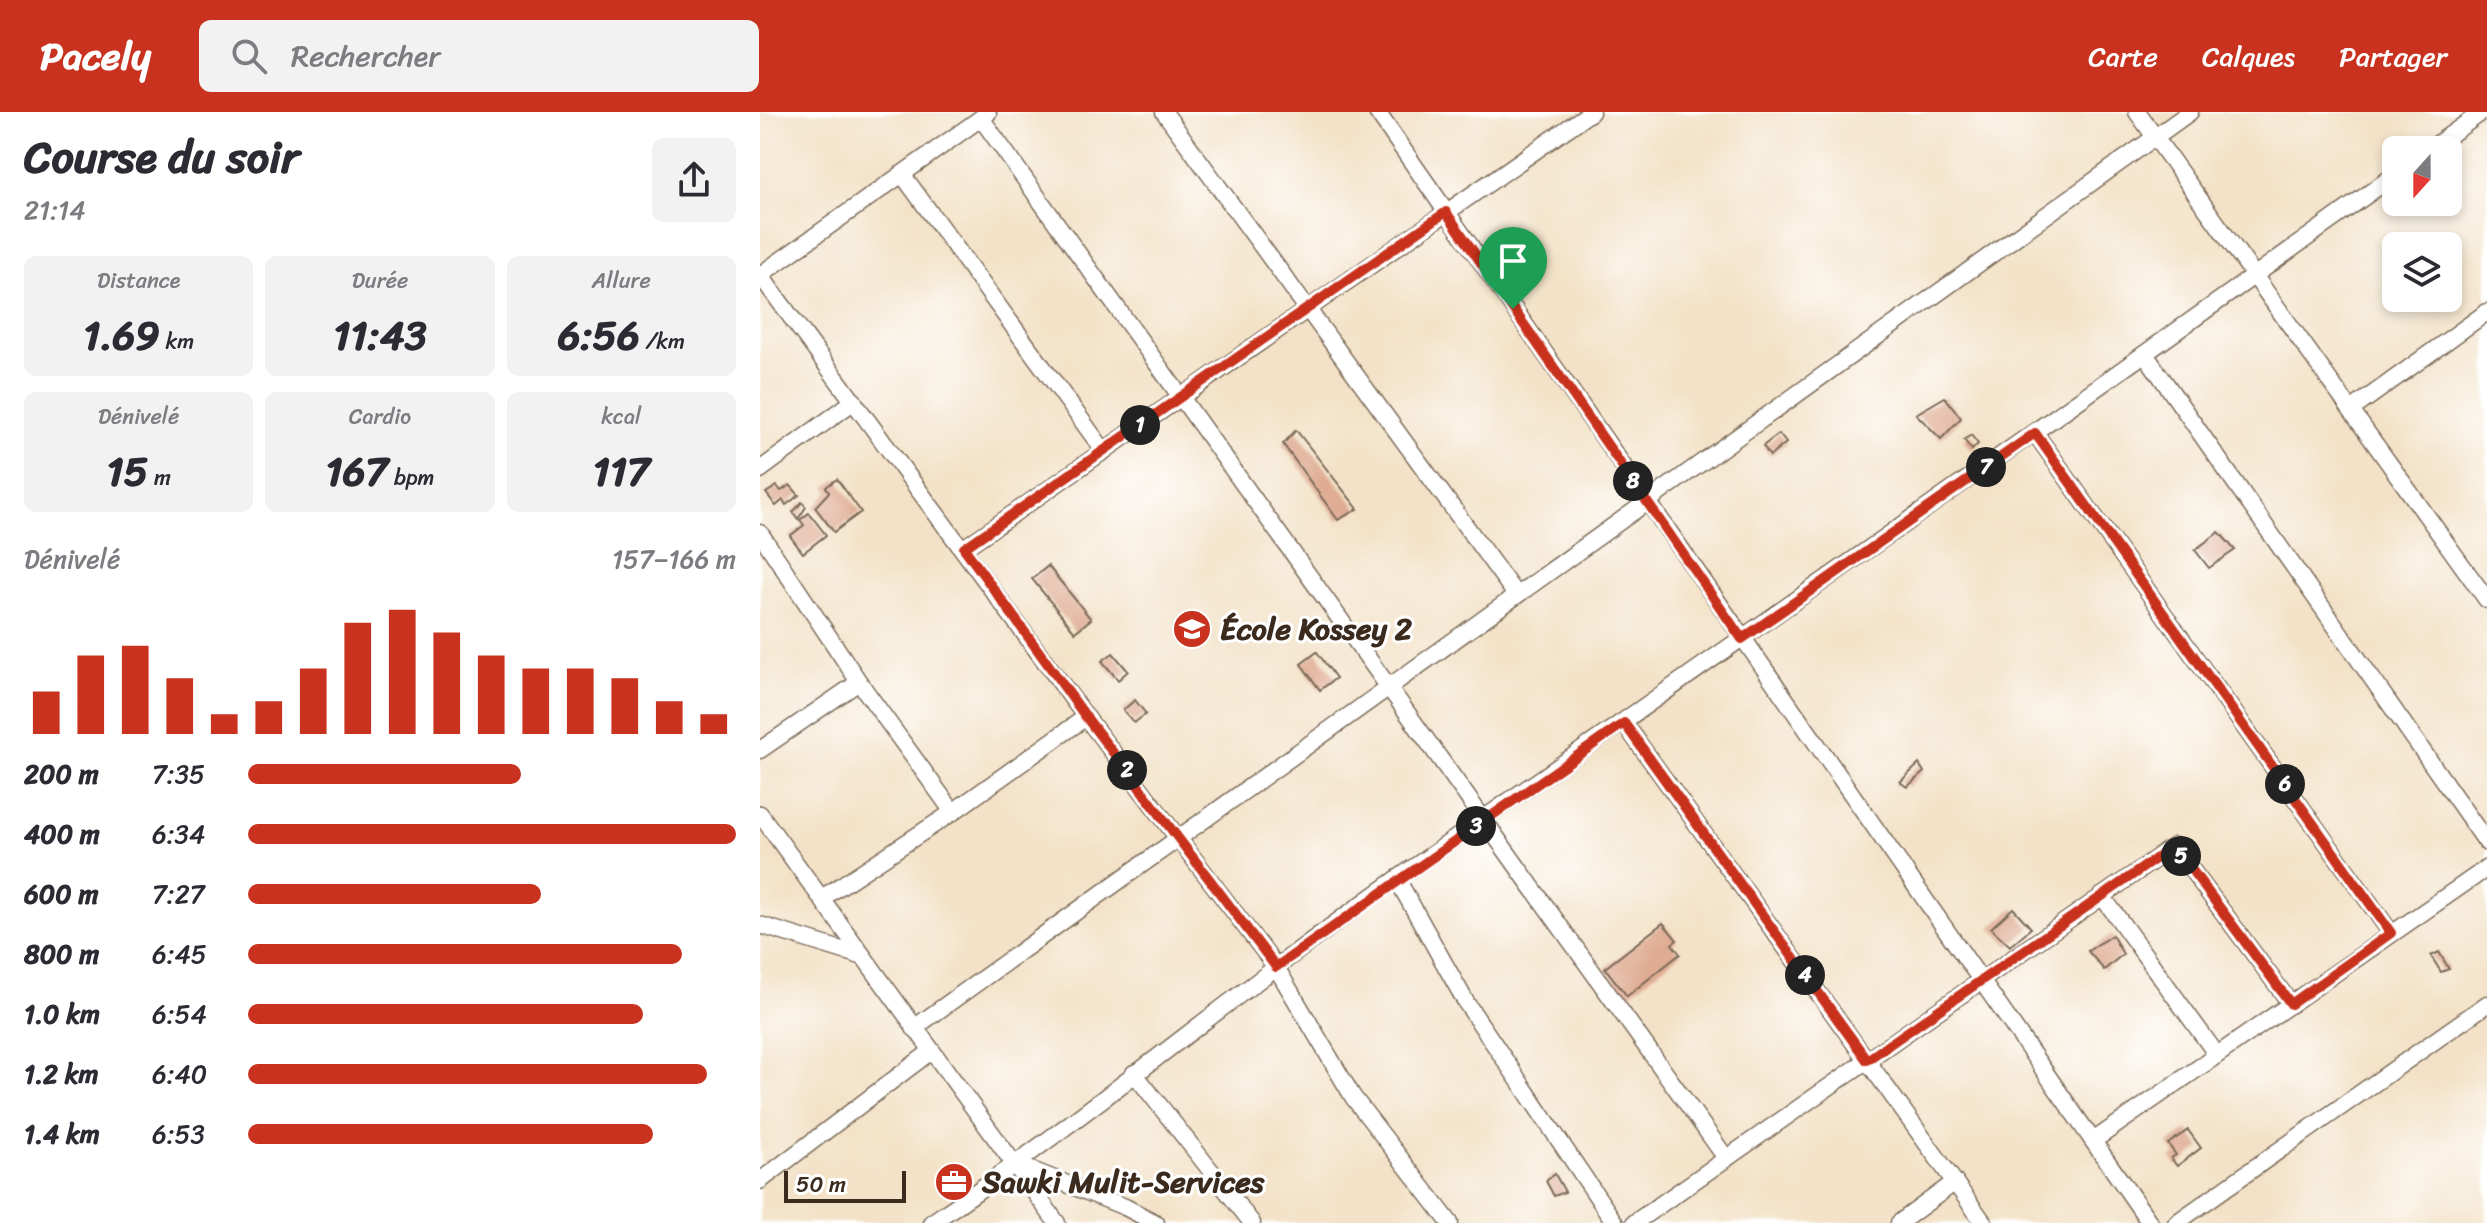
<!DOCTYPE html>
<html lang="fr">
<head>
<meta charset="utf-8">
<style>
	:root { --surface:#fff; --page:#f2f2f3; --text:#2b2b33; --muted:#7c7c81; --accent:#c8321e }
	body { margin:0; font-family:Sriracha,sans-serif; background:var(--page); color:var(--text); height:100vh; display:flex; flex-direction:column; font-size:30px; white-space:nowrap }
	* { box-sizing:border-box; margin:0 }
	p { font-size:26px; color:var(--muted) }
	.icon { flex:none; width:44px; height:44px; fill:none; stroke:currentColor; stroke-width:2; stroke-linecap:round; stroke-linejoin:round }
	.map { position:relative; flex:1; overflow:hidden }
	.drawer { display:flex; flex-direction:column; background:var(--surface); width:760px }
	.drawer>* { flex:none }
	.needle { width:52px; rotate:201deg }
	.fabs { position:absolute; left:1622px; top:24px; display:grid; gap:16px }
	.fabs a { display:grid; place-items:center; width:80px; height:80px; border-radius:12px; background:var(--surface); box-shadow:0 4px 12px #0003; font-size:40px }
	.scale { position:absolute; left:24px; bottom:20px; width:122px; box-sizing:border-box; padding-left:8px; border:4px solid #3b2a1e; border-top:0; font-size:22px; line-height:28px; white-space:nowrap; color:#3b2a1e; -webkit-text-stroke:6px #fff; paint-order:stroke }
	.pin { position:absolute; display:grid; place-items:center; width:68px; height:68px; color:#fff; margin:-82px -34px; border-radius:50% 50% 50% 0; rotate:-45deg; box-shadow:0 0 8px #0007 }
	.pin .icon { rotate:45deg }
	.km { position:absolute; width:40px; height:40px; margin:-20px; border-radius:50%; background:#222; color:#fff; font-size:22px; line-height:40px; text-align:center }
	.round { display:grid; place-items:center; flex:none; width:84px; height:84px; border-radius:12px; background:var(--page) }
	.summary { display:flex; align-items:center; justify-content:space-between; height:136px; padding:0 24px }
	h1 { font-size:44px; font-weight:700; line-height:60px }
	.figures { display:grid; grid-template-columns:repeat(3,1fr); gap:12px; height:136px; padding:8px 24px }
	.figures div { display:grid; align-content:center; border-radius:12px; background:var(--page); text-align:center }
	.figures b { font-size:40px; font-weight:700 }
	.figures small { font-size:22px; font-weight:400 }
	.figures p { font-size:22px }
	.chart { height:224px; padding:16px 24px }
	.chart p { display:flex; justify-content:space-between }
	.chart svg { width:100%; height:144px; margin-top:8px; stroke:var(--accent); stroke-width:6 }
	ul { padding:0 24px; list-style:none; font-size:26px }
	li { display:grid; grid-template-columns:128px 96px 1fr; align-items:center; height:60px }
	li i { height:20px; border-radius:10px; background:var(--accent) }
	header { display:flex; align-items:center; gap:48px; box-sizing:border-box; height:112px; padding:0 40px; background:var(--accent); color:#fff }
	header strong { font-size:38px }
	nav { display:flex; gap:44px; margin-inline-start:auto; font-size:28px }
	.search { width:560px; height:72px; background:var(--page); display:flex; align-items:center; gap:20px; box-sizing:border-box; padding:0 28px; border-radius:12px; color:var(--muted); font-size:30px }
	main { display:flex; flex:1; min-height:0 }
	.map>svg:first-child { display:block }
	.building { fill:#dfac93 }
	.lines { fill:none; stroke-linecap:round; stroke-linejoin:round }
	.street-casing { stroke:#7b6a59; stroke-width:19 }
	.street { stroke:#fff; stroke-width:16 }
	.route-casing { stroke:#fff; stroke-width:16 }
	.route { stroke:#c8321e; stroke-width:10 }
	.labels { text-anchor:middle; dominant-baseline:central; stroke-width:6; stroke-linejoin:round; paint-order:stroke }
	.poi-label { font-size:30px; font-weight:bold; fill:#3b2a1e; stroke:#fff; text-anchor:start }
</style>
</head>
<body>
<header>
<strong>Pacely</strong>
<div class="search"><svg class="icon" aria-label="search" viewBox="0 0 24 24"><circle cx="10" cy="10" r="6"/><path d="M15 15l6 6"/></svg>Rechercher</div>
<nav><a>Carte</a><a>Calques</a><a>Partager</a></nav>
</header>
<main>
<section class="drawer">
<div class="summary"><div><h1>Course du soir</h1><p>21:14</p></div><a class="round"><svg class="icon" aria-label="share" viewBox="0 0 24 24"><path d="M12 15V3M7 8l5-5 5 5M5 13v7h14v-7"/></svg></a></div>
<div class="figures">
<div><p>Distance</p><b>1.69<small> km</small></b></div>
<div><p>Durée</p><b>11:43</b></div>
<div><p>Allure</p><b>6:56<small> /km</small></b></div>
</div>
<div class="figures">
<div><p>Dénivelé</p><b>15<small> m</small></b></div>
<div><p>Cardio</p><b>167<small> bpm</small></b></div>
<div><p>kcal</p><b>117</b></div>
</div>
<div class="chart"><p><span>Dénivelé</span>157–166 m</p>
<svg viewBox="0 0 160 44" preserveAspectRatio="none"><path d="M5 44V31M15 44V20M25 44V17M35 44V27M45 44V38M55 44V34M65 44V24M75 44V10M85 44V6M95 44V13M105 44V20M115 44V24M125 44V24M135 44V27M145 44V34M155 44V38"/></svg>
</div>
<ul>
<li><b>200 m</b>7:35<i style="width:56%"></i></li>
<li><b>400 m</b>6:34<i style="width:100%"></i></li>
<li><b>600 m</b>7:27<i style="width:60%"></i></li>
<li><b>800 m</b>6:45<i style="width:89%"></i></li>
<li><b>1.0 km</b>6:54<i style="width:81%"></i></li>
<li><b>1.2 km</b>6:40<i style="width:94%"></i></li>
<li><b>1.4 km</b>6:53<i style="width:83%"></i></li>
</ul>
</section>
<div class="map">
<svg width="1727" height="1111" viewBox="0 0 1727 1111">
	<rect width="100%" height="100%" fill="#fff"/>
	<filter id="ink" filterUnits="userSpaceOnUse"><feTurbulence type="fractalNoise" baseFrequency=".0125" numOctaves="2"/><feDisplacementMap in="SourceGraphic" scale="16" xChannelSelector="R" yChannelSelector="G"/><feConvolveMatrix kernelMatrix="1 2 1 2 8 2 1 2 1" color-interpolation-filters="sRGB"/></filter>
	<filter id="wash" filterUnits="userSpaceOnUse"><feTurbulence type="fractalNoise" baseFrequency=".006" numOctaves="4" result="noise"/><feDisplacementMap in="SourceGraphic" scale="32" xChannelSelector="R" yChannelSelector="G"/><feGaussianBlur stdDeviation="1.8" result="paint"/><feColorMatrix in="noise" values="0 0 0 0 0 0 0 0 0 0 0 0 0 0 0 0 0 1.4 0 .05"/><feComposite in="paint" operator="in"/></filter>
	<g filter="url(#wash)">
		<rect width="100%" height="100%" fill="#f3e2c7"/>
		<g id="blocks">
			<g class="building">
				<path d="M 1185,285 L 1201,306 L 1181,327 L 1156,302 Z"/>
				<path d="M 536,318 L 598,397 L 578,408 L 523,332 Z"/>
				<path d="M 1019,322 L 1026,331 L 1010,344 L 1003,334 Z"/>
				<path d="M 1211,323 L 1218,332 L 1212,338 L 1204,328 Z"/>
				<path d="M 77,367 L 101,400 L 74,420 L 55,395 L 69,380 L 66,375 Z"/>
				<path d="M 30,373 L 39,383 L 26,393 L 23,388 L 16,394 L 6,381 L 17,374 L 21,379 Z"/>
				<path d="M 42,390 L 46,395 L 38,407 L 33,400 Z"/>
				<path d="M 49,401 L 66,423 L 43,441 L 30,424 L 44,413 L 40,408 Z"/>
				<path d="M 1459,420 L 1475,438 L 1449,456 L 1435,438 Z"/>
				<path d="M 288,454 L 331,507 L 315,520 L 272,467 Z"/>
				<path d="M 557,540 L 576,566 L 560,578 L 541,552 Z"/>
				<path d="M 353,541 L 368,559 L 358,568 L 342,549 Z"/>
				<path d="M 375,588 L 386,602 L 374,611 L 363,598 Z"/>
				<path d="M 1159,652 L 1164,660 L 1147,675 L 1140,670 Z"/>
				<path d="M 1253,796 L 1271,816 L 1250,834 L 1231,816 Z"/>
				<path d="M 903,811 L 917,828 L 912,832 L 920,842 L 867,884 L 845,856 Z"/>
				<path d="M 1352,823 L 1363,842 L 1344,858 L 1328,839 Z"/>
				<path d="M 1679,840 L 1689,857 L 1681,860 L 1671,844 Z"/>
				<path d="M 1428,1018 L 1441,1036 L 1417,1054 L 1411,1046 L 1416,1043 L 1408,1032 Z"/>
				<path d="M 795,1062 L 805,1080 L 794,1084 L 786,1069 Z"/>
			</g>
		</g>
	</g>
	<g filter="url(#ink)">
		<use href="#blocks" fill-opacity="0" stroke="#7b6a59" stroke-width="2"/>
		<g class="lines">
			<defs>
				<g id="street">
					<path d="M 404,0 L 756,483"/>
					<path d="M 617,0 L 1390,1111"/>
					<path d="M 1377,0 L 1727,488"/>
					<path d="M 221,6 L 966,1046"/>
					<path d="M 1669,38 L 1722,0"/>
					<path d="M 142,62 L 344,339"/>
					<path d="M 0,163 L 326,605 L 516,855 L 593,985 L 690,1111"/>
					<path d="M 0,163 L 228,1"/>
					<path d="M 1385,242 L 1727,731"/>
					<path d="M 1591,298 L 1727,200"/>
					<path d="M 1275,321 L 1631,821"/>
					<path d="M 0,358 L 94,289"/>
					<path d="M 0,421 L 99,570 L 193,700"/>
					<path d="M 204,436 L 831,0"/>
					<path d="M 864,611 L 1224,1111"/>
					<path d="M 0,638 L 99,570"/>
					<path d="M 0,702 L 297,1111"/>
					<path d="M 637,767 L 707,892 L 855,1111"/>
					<path d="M 1342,784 L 1457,943"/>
					<path d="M 62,786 L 193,700 L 326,605"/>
					<path d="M 0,813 L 104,845"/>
					<path d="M 154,916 L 1430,0"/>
					<path d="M 374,961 L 492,1111"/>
					<path d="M 1333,1029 L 1727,756"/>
					<path d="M 254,1051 L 365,1095 L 396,1111"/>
					<path d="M 0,1069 L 170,940"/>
					<path d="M 171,1111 C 331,1003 479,877 637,767 C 972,534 1305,300 1636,62"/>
					<path d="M 874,1111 L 1414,734 L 1531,892"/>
					<path d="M 1139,1111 L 1195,1070"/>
					<path d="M 1416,1111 L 1727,892"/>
				</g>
			</defs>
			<use href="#street" class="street-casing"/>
			<use href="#street" class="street"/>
		</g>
	</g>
	<g class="lines" filter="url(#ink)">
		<defs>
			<path id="route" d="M 686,100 L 982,527 L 1275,321 L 1631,821 L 1531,892 L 1414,734 L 1107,948 L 864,611 L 516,855 L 326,605 L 204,436 Z"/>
		</defs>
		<use href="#route" class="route-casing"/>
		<use href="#route" class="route"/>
	</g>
	<defs>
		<symbol id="school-disc" viewBox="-11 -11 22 22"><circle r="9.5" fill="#c8321e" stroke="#fff"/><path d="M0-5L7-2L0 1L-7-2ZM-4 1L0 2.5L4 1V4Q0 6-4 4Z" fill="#fff"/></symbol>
		<symbol id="office-disc" viewBox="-11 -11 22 22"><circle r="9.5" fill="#c8321e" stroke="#fff"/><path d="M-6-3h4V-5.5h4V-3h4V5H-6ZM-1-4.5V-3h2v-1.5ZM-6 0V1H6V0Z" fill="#fff"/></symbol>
	</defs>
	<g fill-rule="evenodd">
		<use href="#school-disc" x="410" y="495" width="44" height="44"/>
		<use href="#office-disc" x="172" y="1048" width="44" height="44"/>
	</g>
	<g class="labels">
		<g class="poi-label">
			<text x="460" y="517">École Kossey 2</text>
			<text x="222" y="1070">Sawki Mulit-Services</text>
		</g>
	</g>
</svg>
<div class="fabs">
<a><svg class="needle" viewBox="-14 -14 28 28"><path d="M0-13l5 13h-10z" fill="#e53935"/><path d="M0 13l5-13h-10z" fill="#7c7c81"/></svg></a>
<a><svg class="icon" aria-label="layers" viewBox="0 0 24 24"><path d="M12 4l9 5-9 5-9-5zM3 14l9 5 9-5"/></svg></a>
</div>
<div class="scale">50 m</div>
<div class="pin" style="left:753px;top:197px;background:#1e9e55"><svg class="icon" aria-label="arrive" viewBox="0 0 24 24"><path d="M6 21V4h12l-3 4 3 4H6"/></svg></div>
<b class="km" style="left:380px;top:313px">1</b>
<b class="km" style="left:367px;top:658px">2</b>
<b class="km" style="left:716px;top:714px">3</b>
<b class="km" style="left:1045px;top:863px">4</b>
<b class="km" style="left:1421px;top:744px">5</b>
<b class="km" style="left:1525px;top:672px">6</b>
<b class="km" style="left:1226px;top:355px">7</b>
<b class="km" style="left:873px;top:369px">8</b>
</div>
</main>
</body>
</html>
